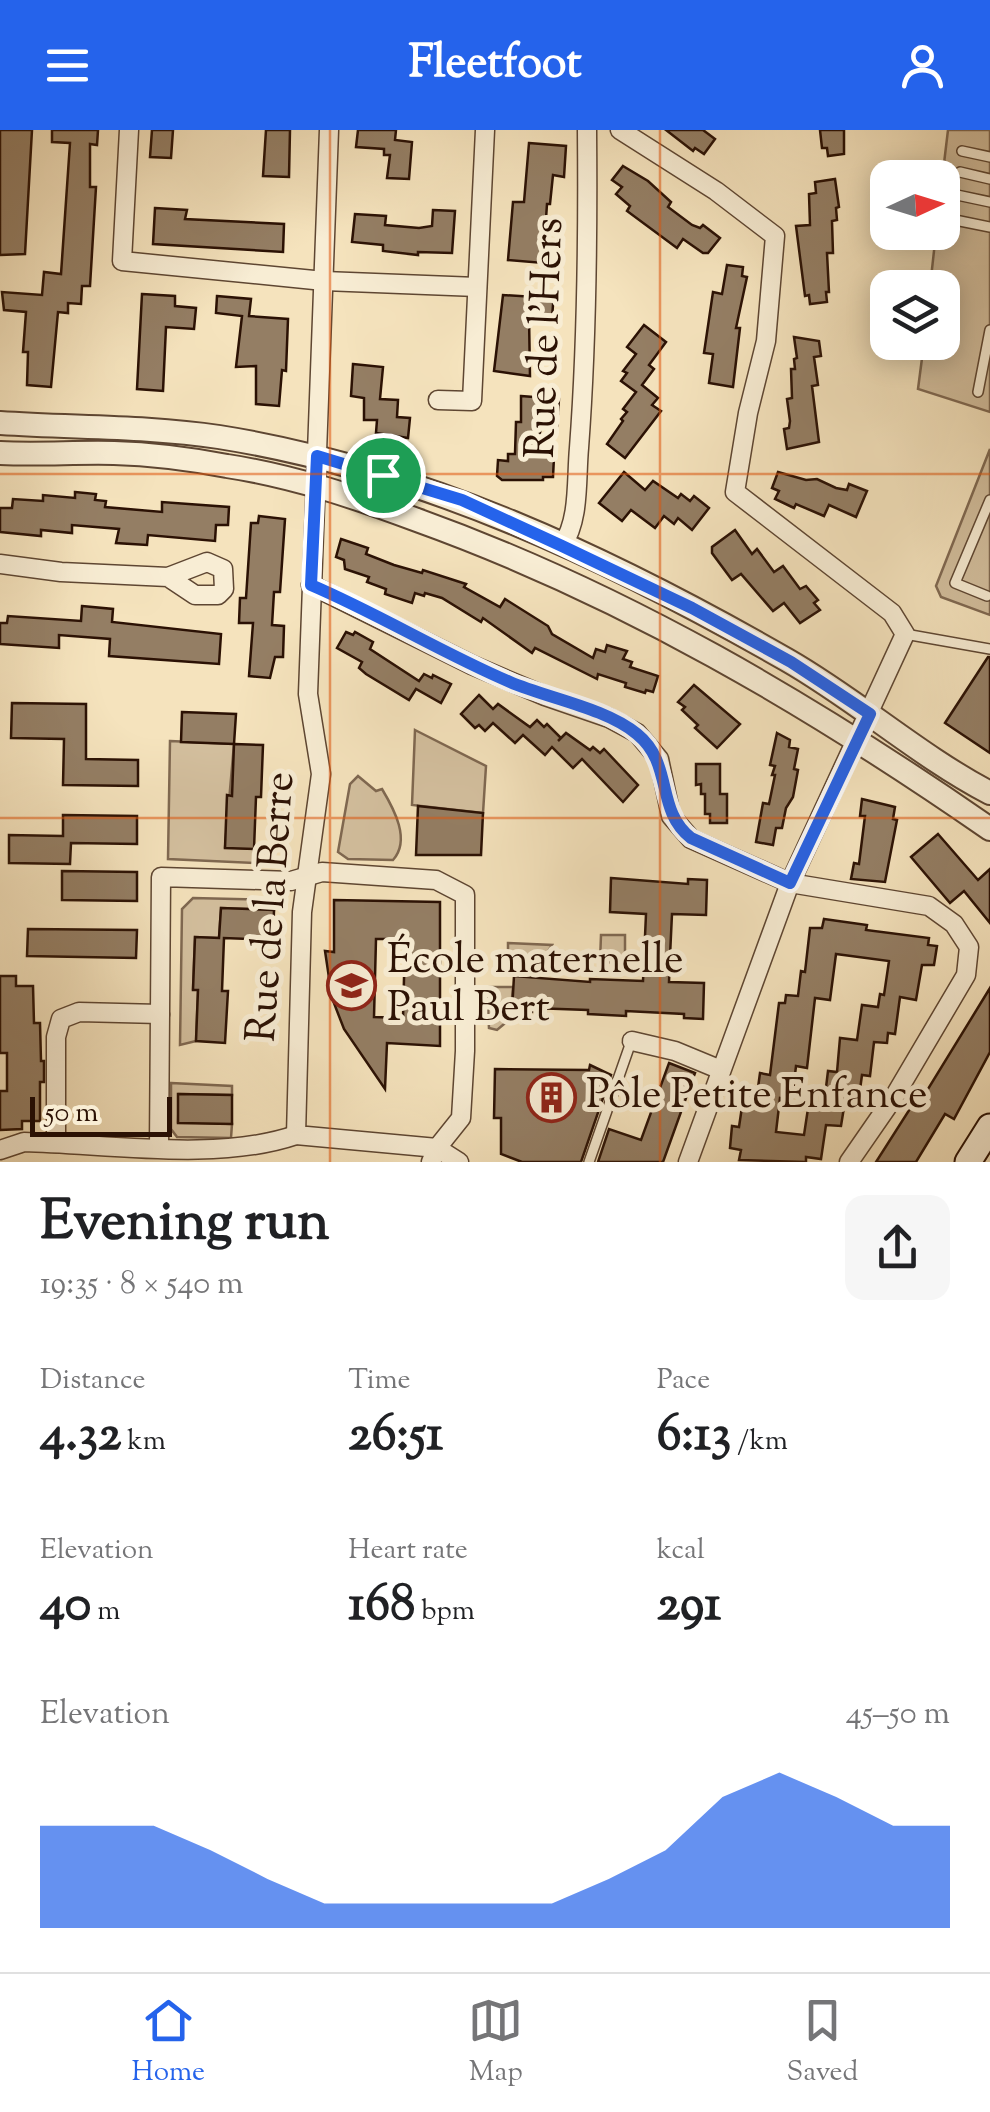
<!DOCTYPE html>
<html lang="en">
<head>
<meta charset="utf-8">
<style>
	:root { --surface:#fff; --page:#f6f6f6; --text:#202124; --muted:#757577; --line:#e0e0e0; --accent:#2563eb }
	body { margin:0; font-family:"Sorts Mill Goudy",serif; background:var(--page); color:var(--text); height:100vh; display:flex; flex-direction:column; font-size:38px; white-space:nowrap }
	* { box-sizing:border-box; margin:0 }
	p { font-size:32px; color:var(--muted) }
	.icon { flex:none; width:55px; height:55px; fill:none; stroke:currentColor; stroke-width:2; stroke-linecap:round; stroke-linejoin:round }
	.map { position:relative; height:1032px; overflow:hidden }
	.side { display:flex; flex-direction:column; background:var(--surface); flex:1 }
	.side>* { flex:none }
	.needle { width:65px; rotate:86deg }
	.fabs { position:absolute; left:870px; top:30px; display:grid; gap:20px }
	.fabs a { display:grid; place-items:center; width:90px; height:90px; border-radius:20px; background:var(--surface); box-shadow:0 5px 25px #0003; font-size:50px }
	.scale { position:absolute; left:30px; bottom:25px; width:142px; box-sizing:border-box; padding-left:10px; border:5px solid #2b1104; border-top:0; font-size:28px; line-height:35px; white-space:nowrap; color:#2b1104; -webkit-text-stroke:8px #f8edd4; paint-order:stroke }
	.pin { position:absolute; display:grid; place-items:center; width:85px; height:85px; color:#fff; margin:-42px; border:5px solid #fff; border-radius:50%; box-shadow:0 2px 10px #0007 }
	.round { display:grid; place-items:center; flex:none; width:105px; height:105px; border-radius:20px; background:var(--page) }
	.headline { display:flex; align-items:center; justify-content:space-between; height:170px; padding:0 40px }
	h1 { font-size:55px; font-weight:700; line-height:75px }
	.stats { display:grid; grid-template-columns:repeat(3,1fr); gap:15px; height:170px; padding:10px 40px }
	.stats div { display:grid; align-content:center }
	.stats b { font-size:50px; font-weight:700 }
	.stats small { font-size:28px; font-weight:400 }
	.stats p { font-size:28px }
	.chart { height:280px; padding:20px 40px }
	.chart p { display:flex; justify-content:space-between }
	.chart svg { width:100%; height:180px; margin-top:10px; fill:var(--accent); opacity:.7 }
	header { display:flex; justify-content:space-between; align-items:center; height:130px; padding:0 40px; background:var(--accent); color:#fff; font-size:45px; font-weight:700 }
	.menu { display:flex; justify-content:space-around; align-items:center; height:140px; border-top:2px solid var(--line); background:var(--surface); font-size:28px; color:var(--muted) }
	.menu a { display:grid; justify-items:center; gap:5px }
	.menu .selected { color:var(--accent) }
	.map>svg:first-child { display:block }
	.green { fill:#d3bf9e; stroke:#7f6851; stroke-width:2.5 }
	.building { fill:#947e64; stroke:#2b1104; stroke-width:2.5; fill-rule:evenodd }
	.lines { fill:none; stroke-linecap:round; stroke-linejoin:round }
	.service-casing { stroke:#5e4632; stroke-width:12 }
	.minor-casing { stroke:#5e4632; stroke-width:21 }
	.tertiary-casing { stroke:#5e4632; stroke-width:26 }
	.secondary-casing { stroke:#2b1104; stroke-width:29 }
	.service { stroke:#f8edd4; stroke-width:9 }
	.minor { stroke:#f8edd4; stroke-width:18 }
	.tertiary { stroke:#f8edd4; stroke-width:22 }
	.secondary { stroke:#f8edd4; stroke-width:25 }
	.route-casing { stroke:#fff; stroke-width:20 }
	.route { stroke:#2563eb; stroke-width:12 }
	.grid { fill:none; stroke:#df550c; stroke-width:2.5; stroke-opacity:0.55 }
	.labels { text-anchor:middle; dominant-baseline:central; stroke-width:10; stroke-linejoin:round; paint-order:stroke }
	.street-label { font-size:42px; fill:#2b1104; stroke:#f8edd4 }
	.poi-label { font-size:42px; fill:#2b1104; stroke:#f8edd4; text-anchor:start }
</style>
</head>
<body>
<header><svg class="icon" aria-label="menu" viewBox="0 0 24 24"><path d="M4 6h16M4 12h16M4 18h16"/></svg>Fleetfoot<svg class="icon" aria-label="person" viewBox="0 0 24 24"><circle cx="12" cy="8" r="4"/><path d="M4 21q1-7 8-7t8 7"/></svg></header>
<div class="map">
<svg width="990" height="1032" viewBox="0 0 990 1032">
	<rect width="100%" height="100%" fill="#f5e3bd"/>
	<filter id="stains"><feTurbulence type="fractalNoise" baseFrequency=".002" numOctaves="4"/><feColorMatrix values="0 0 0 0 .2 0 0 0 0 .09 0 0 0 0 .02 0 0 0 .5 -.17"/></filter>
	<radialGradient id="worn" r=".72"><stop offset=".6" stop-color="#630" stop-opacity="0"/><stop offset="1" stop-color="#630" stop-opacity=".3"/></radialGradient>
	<g class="green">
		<path d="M 948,0 L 990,0 L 990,282 L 918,259 L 924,213 L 942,212 L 942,158 L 930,157 L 936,103 L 942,102 L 942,50 Z"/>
		<path d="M 990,319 L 990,485 L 941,467 L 936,456 Z"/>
		<path d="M 415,600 L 486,636 L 483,683 L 412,675 Z"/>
		<path d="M 170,611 L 234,614 L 225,717 L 254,719 L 254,733 L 168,729 Z"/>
		<path d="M 358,646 L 376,661 L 382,659 C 394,679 411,710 393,730 L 348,729 L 338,722 L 350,654 Z"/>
		<path d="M 193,768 L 273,770 L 274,780 L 221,778 L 219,808 L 195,807 L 193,859 L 198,860 L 196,911 L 180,915 L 182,779 Z"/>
		<path d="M 601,805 L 625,805 L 625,833 L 600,832 Z"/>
		<path d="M 508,813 L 552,815 L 542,831 L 508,831 Z"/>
		<path d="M 487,857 L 513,857 L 510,889 L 497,900 L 489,898 Z"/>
		<path d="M 171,953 L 232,956 L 232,965 L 179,964 L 178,992 L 232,994 L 231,1008 L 177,1007 L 171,999 Z"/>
	</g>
	<g class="building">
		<path d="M 0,0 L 32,0 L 25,124 L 0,125 Z"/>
		<path d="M 52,0 L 98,0 L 97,15 L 90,14 L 90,57 L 96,57 L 90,156 L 82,156 L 81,174 L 68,173 L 68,183 L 58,182 L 51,257 L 27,255 L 28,222 L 23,222 L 26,182 L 4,180 L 2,162 L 42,165 L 44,142 L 61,144 L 70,13 L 52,12 Z"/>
		<path d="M 152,0 L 173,0 L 171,28 L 150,27 Z"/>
		<path d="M 266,0 L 290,0 L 289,47 L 263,46 Z"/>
		<path d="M 358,0 L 396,0 L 395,10 L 412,12 L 409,49 L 387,48 L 390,25 L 384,25 L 384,19 L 356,17 Z"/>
		<path d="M 666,0 L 703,0 L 715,9 L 704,24 L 695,18 L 693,21 Z"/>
		<path d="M 820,0 L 844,0 L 844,24 L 828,26 L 827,18 L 822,18 Z"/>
		<path d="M 529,13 L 566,16 L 564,47 L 553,45 L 550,74 L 547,74 L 543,133 L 508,130 L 513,72 L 524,72 Z"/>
		<path d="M 623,36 L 648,51 L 671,72 L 668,77 L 692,95 L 700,98 L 703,95 L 720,108 L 708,123 L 703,123 L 683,109 L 677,118 L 627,81 L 630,76 L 616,64 L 622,57 L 612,50 Z"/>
		<path d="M 835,49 L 839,77 L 836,78 L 837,90 L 832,91 L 833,123 L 827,123 L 829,162 L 826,162 L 827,172 L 810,174 L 809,165 L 805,166 L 796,96 L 810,95 L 809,64 L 816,63 L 815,52 Z"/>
		<path d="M 155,78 L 187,80 L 185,89 L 284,94 L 283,122 L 153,114 Z"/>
		<path d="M 433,80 L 455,81 L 452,123 L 418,122 L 418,125 L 383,121 L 383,115 L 352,112 L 355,84 L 386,86 L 385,95 L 419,98 L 432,96 Z"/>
		<path d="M 727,135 L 743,137 L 742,146 L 747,147 L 736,198 L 740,198 L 733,257 L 709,253 L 713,224 L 704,223 L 713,162 L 722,164 Z"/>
		<path d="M 535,162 L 554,162 L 552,188 L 529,186 L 530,246 L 494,241 L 503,165 L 535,167 Z"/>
		<path d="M 142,164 L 175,166 L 175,176 L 196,178 L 194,199 L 166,197 L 163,261 L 137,259 Z"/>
		<path d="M 217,166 L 251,169 L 249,186 L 288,189 L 286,241 L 282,240 L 279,276 L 256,274 L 256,236 L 236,237 L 242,186 L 216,183 Z"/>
		<path d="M 644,195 L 666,212 L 649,235 L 654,239 L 642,255 L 658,268 L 652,275 L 661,281 L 625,328 L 607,314 L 623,291 L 621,289 L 627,282 L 623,279 L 636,262 L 621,251 L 627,243 L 623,241 L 636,224 L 627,217 Z"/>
		<path d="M 794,207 L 819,211 L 821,226 L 814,227 L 818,255 L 812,256 L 819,312 L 787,319 L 784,299 L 789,298 L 790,291 L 787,269 L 792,268 L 791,239 L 795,239 L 794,229 L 797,228 Z"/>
		<path d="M 353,234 L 383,237 L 380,269 L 398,270 L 397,287 L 410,288 L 408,308 L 376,303 L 377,290 L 364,290 L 364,268 L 351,266 Z"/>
		<path d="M 521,266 L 559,269 L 557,296 L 541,295 L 537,326 L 554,327 L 553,347 L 543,347 L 543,350 L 502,350 L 497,346 L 498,330 L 508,331 L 508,324 L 515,324 L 516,292 L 521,292 Z"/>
		<path d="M 624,342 L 645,360 L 653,351 L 678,368 L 681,364 L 690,371 L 694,366 L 709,378 L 692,400 L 678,388 L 674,394 L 664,386 L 655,398 L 631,380 L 622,391 L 599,373 Z"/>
		<path d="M 778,342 L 806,350 L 817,349 L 836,358 L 847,360 L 849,354 L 867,361 L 856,387 L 829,375 L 824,386 L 796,374 L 794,378 L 775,369 L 779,361 L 772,358 Z"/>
		<path d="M 75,362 L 96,364 L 95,370 L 106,371 L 105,377 L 162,382 L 162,372 L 229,377 L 228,395 L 216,395 L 215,411 L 148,405 L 147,415 L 116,413 L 119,399 L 72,395 L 72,403 L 41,400 L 41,406 L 0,402 L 0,378 L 12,378 L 13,369 L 43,371 L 43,365 L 75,368 Z"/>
		<path d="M 259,386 L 285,389 L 280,462 L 274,462 L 272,495 L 284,496 L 283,527 L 275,527 L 270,548 L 249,546 L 253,493 L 239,493 L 240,468 L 246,468 L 251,393 L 258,393 Z"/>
		<path d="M 735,400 L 752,424 L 757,419 L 774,442 L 783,436 L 800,459 L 806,456 L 818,470 L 814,473 L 820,480 L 800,493 L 784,473 L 773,481 L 741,444 L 732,450 L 712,423 L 712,417 Z"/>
		<path d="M 341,409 L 368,418 L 366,424 L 394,435 L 422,443 L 423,440 L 466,454 L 464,457 L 500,477 L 505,469 L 548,496 L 552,504 L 593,528 L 596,519 L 605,522 L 607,515 L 627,521 L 623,529 L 632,532 L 630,537 L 658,546 L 653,562 L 646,560 L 645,563 L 625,557 L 626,553 L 598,544 L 597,549 L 535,518 L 532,523 L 483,488 L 481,492 L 442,468 L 425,463 L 424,466 L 415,463 L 412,473 L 385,464 L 386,459 L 367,452 L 369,447 L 345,439 L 344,430 L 336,427 Z"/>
		<path d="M 82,476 L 113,479 L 112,492 L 221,504 L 219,534 L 109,526 L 110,509 L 59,505 L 59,518 L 0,514 L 0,493 L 7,493 L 8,486 L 81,491 Z"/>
		<path d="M 346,502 L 353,505 L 355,502 L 373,512 L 370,519 L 419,551 L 424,544 L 432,548 L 433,545 L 451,554 L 441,573 L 416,559 L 409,570 L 366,544 L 359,538 L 362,532 L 337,518 Z"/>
		<path d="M 988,527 L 990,527 L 990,623 L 945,593 Z"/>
		<path d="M 694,555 L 740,594 L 717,618 L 695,598 L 698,595 L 682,580 L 685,577 L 678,572 Z"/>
		<path d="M 479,565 L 493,579 L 498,574 L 530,597 L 537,590 L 544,597 L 547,594 L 561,608 L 558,611 L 566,603 L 590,620 L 593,617 L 600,623 L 604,619 L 638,655 L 623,672 L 582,629 L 573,638 L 552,617 L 545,625 L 523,605 L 515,613 L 493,593 L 485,601 L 479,595 L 475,598 L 461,584 Z"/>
		<path d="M 12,573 L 86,574 L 86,629 L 138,630 L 138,656 L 63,655 L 64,609 L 11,608 Z"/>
		<path d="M 182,582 L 236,584 L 234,614 L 181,612 Z"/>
		<path d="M 777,603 L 790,610 L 789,617 L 798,619 L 794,639 L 798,640 L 793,667 L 786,678 L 782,698 L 776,698 L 773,715 L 756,712 L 763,673 L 769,674 L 775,645 L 772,645 L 775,636 L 770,635 Z"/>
		<path d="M 234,614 L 263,615 L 261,667 L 256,667 L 254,719 L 225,718 L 227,665 L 232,666 Z"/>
		<path d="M 696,634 L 720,634 L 720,664 L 727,664 L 727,693 L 710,693 L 710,684 L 705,684 L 705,664 L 701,664 L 701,654 L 696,655 Z"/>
		<path d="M 862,669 L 895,677 L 893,689 L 897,690 L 885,752 L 851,749 L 854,733 L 859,734 L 865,686 L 860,686 Z"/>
		<path d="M 418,676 L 483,683 L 481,725 L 416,725 Z"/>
		<path d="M 63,685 L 137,686 L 137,714 L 71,713 L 70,734 L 9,733 L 9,705 L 63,706 Z"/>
		<path d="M 938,704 L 978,750 L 990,739 L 990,793 L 964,761 L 950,773 L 911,727 Z"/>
		<path d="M 62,741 L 137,742 L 137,771 L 62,770 Z"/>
		<path d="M 611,748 L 688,754 L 688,749 L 707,750 L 706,785 L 672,784 L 670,826 L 669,852 L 704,853 L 703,889 L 684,888 L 684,884 L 626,881 L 626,886 L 588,884 L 588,880 L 532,878 L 532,882 L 512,881 L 514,846 L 590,852 L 590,849 L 643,851 L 646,784 L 610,782 Z"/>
		<path d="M 334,770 L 440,772 L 440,916 L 387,913 L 385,959 L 344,899 L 332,868 L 325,821 L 334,822 ZM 376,809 L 405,809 L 403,888 L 374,887 Z"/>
		<path d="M 221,778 L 274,780 L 273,810 L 224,808 L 222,861 L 228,861 L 225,913 L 196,911 L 198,860 L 193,860 L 195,807 L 219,808 Z"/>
		<path d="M 824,789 L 867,795 L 866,800 L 929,808 L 928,815 L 937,816 L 934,835 L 922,835 L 916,870 L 900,867 L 895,904 L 888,903 L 887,913 L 874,912 L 870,946 L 862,945 L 859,967 L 846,965 L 841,996 L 826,995 L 821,1029 L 806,1027 L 806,1032 L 739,1030 L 741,1020 L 730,1018 L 732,996 L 739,997 L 743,970 L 750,971 L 750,964 L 757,965 L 760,943 L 770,945 L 779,873 L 785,873 L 786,865 L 798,866 L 801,841 L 805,842 L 810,798 L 822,798 ZM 836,824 L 889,831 L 884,865 L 880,864 L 878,877 L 862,875 L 857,910 L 840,908 L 837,942 L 828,941 L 824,974 L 809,972 L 804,1005 L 776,1002 L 780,968 L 792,970 L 796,936 L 807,938 L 815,868 L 830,870 Z"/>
		<path d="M 28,799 L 137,800 L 136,828 L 27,826 Z"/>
		<path d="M 0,846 L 16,846 L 16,856 L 33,856 L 34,893 L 40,893 L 41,931 L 44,931 L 44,952 L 40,952 L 40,991 L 22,991 L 22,999 L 0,1000 L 0,961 L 7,961 L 7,923 L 0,923 Z"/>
		<path d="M 990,858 L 990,922 L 954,989 L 945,984 L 916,1032 L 876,1032 L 913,974 L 917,977 Z"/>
		<path d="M 669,933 L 695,943 L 663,1032 L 598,1032 L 609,999 L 641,1010 Z"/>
		<path d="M 590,935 L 611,945 L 581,1032 L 522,1032 L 501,1024 L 501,988 L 494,988 L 495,939 L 589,940 Z"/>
		<path d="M 178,964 L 232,965 L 232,994 L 178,993 Z"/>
	</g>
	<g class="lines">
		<defs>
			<g id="service">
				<path d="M 962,21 L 990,27"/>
				<path d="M 960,42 L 990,49"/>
				<path d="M 957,65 L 990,72"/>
				<path d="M 955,90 L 990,97"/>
				<path d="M 978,262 L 990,200"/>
				<path d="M 987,466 L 955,453 L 990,370"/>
				<path d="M 905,504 L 990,519"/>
				<path d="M 589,1032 L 631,912"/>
			</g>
			<g id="minor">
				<path d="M 129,0 L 122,131 L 324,151 L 477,157"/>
				<path d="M 329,0 L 308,564 L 321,644 L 302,782 L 296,1005 L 437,1018 L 459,1032"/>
				<path d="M 620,0 L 716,61 L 775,106 L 766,211 L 748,283 L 735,362 L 892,483 L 905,504 L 790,753 L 688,1032"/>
				<path d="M 438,270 L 472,271 L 485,0"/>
				<path d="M 562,416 C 580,389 576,351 579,318 C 587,212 588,106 587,0"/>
				<path d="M 0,434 L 61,442 L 168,447 L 207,432 L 223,439 L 224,459 L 218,465 L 195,465 L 168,447"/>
				<path d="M 311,455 L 472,535 L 545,566 L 609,588 L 637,603 L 659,629 L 671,686 L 691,709 L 790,753 L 929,776 L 954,794 L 969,817 L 966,845 L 894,967 L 849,1032"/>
				<path d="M 632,911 L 675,921 L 721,940"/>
				<path d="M 56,1013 L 56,907 L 61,889 L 79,882 L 160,884"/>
				<path d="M 159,1018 L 161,747 L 291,751 L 322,742 L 436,750 L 465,765 L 465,921 L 461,988 L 437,1018 L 431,1032"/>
				<path d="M 0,1020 L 24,1012 C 108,1014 217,1032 296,1005"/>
			</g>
			<g id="tertiary">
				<path d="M 0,293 C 73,298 146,296 219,307 C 421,339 611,429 787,530 C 857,570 919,626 990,663"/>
				<path d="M 0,323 C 38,325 76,322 114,323 C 152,324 190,329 227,336 C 293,346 355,367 417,390 C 623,464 811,575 990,699"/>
			</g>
			<path id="secondary" d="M 968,1032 L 990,997"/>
		</defs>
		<use href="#service" class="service-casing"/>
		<use href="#minor" class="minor-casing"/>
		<use href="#tertiary" class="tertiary-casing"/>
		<use href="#secondary" class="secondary-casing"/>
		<use href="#service" class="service"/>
		<use href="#minor" class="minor"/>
		<use href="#tertiary" class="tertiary"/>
		<use href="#secondary" class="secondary"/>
	</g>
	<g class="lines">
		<defs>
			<path id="route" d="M 317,326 L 462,370 L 562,416 L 692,478 L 791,532 L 870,584 L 790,753 L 691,708 C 655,680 674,634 637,604 C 606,578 547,568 510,552 C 442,523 379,484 311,455 Z"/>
		</defs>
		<use href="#route" class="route-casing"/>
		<use href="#route" class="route"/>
	</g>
	<path class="grid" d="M 330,0 L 330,1032M 660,0 L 660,1032M 0,344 L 990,344M 0,688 L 990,688"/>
	<defs>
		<symbol id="school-ring" viewBox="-11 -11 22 22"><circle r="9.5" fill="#f8edd4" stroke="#8f2418" stroke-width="1.5"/><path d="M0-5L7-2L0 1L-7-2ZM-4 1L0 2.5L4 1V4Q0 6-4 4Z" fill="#8f2418"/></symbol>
		<symbol id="building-ring" viewBox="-11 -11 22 22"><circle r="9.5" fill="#f8edd4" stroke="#8f2418" stroke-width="1.5"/><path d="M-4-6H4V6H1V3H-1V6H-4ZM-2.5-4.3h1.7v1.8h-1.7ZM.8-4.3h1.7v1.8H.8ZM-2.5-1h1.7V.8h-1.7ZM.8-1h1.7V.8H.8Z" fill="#8f2418"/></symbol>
	</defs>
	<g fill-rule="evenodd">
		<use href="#school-ring" x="324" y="828" width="55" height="55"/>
		<use href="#building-ring" x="524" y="940" width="55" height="55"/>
	</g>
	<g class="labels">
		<g class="street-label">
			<text transform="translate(547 208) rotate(-88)">Rue de l'Hers</text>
			<text transform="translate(273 777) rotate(-86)">Rue de la Berre</text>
		</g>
		<g class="poi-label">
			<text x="387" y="832">École maternelle<tspan x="387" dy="48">Paul Bert</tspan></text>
			<text x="586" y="967">Pôle Petite Enfance</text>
		</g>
	</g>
	<rect width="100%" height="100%" filter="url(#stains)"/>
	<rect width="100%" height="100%" fill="url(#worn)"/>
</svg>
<div class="fabs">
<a><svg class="needle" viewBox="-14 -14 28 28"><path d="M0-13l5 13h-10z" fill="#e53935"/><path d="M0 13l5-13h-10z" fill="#757577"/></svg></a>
<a><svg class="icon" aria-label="layers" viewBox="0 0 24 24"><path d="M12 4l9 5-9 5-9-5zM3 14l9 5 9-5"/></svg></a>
</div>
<div class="scale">50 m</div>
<div class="pin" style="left:383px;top:345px;background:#1e9e55"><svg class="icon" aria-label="arrive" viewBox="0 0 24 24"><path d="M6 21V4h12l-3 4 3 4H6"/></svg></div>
</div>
<section class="side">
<div class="headline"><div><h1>Evening run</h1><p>19:35 · 8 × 540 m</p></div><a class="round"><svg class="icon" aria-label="share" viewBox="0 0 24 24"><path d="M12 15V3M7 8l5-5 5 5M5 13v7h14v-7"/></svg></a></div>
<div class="stats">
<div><p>Distance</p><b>4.32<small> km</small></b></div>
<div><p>Time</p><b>26:51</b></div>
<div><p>Pace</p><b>6:13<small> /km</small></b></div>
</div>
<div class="stats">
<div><p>Elevation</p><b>40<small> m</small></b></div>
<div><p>Heart rate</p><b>168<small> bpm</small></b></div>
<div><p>kcal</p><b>291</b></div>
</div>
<div class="chart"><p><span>Elevation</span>45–50 m</p>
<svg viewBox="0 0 160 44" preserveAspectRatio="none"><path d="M0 44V19L10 19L20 19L30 25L40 32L50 38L60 38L70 38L80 38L90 38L100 32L110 25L120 12L130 6L140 12L150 19L160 19V44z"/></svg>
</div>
</section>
<nav class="menu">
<a class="selected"><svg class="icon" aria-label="home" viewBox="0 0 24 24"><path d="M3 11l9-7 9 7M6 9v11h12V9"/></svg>Home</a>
<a><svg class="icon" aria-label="map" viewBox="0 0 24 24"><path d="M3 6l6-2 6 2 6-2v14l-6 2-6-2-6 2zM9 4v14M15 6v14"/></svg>Map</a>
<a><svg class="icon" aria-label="saved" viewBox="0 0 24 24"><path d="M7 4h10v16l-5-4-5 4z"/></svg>Saved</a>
</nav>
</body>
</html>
